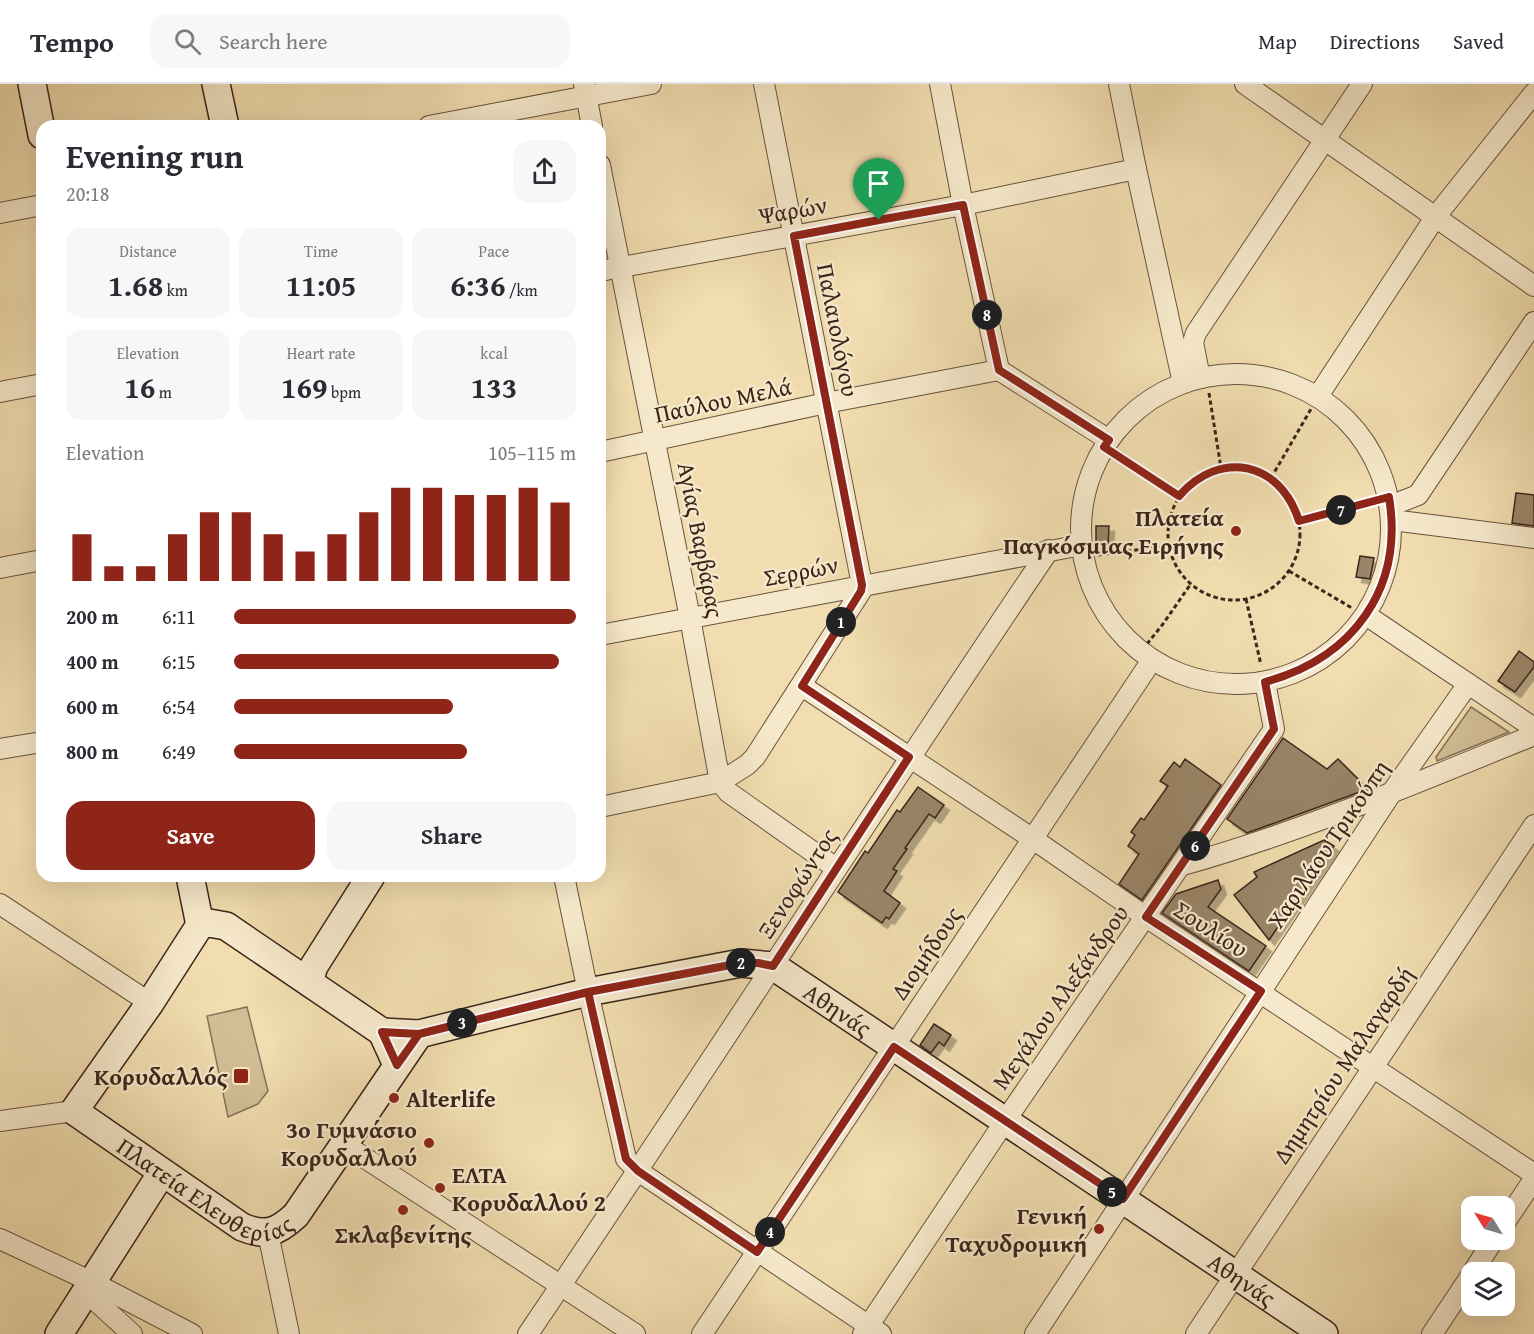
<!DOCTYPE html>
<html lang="en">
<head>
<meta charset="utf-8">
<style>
	:root { --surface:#fff; --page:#f7f7f7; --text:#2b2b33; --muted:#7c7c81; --line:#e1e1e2; --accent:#8f2418 }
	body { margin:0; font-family:"Gentium Book Plus",serif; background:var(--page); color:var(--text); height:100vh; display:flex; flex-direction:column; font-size:22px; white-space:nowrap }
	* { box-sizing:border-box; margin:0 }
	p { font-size:20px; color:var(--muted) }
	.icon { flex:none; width:33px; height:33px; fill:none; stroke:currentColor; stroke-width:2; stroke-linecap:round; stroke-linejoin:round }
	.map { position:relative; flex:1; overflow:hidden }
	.sheet { position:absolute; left:36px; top:36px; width:570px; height:762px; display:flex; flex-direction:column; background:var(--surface); border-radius:18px; box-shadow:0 6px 24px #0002 }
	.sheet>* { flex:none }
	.needle { width:39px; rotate:307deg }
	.fabs { position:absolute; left:1461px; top:1112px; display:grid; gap:12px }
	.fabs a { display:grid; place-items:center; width:54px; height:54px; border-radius:12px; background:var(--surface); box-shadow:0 6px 24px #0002; font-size:30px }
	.pin { position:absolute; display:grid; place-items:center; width:51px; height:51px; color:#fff; margin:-62px -26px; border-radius:50% 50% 50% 0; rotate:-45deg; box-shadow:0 0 6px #0007 }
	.pin .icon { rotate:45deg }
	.km { position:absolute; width:30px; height:30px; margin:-15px; border-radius:50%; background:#222; color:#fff; font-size:16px; line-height:30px; text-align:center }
	.round { display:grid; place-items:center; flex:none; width:63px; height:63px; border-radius:18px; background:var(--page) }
	.headline { display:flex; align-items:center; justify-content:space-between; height:102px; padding:0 30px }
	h1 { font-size:33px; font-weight:700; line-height:45px }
	.metrics { display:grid; grid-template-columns:repeat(3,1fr); gap:9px; height:102px; padding:6px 30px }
	.metrics div { display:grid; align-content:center; border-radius:15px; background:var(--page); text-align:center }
	.metrics b { font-size:30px; font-weight:700 }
	.metrics small { font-size:16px; font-weight:400 }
	.metrics p { font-size:16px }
	.chart { height:168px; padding:12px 30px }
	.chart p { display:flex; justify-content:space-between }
	.chart svg { width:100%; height:108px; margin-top:6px; stroke:var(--accent); stroke-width:6 }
	.cta { display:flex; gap:12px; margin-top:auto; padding:12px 30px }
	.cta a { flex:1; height:69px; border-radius:18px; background:var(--accent); color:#fff; font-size:24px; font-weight:700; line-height:69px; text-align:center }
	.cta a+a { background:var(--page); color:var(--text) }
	ul { padding:0 30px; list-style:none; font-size:20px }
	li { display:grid; grid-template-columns:96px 72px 1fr; align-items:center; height:45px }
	li i { height:15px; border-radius:8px; background:var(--accent) }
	header { display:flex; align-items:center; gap:36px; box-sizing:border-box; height:84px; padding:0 30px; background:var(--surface); border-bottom:2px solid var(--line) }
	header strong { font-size:28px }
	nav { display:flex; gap:33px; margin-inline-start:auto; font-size:21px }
	.search { width:420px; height:54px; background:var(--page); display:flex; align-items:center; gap:15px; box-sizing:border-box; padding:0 21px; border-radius:18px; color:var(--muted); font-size:22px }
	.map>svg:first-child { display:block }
	.green { fill:#d2be96; stroke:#867258; stroke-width:1.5 }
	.building { fill:#9a8568; stroke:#3b251b; stroke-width:1.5; filter:url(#shadow) }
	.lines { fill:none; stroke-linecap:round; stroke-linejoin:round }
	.street-casing { stroke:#685340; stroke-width:22 }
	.secondary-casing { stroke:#3b251b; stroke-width:30 }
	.path { stroke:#3b251b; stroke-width:3; stroke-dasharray:4.5 3; stroke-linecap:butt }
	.street { stroke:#f6e9cb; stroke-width:20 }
	.secondary { stroke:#f6e9cb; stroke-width:27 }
	.route-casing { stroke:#fff; stroke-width:12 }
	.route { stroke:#8f2418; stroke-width:8 }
	.poi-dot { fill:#8f2418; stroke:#f6e9cb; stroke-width:2 }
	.labels { text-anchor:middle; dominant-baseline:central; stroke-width:4.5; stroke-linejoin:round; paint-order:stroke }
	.street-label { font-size:24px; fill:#3b251b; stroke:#f6e9cb }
	.poi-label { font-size:24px; font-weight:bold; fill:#3b251b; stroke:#f6e9cb; text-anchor:end }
</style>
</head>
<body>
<header>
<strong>Tempo</strong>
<div class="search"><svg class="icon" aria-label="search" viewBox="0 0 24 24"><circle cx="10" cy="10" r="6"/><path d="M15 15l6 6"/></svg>Search here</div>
<nav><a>Map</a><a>Directions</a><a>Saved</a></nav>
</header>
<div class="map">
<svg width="1534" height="1250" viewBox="0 0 1534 1250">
	<defs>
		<filter id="shadow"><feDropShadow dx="5.5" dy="5.5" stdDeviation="0" flood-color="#0004"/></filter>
	</defs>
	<rect width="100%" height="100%" fill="#f1ddaf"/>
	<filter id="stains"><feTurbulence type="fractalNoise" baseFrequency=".00333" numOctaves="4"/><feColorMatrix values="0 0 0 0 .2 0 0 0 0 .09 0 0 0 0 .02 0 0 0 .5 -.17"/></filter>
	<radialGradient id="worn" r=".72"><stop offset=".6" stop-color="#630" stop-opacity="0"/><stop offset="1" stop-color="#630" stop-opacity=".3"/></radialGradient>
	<g class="green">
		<path d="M 1471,623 L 1509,648 L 1437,677 L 1436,673 Z"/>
		<path d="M 247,923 L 268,1007 L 258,1020 L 228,1033 L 207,932 Z"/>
	</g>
	<g class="building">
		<path d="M 1516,409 L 1534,411 L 1534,442 L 1512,439 Z"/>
		<path d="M 1096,442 L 1109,442 L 1108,461 L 1096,462 Z"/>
		<path d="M 1360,472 L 1374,474 L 1370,495 L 1356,493 Z"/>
		<path d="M 1519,567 L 1534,578 L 1534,583 L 1515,608 L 1498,597 Z"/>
		<path d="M 1283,654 L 1327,685 L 1338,675 L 1368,705 L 1247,749 L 1227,735 Z"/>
		<path d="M 1185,675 L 1221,701 L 1142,816 L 1119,800 L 1139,770 L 1128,762 L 1135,751 L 1131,748 L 1141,734 L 1144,736 L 1168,702 L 1160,697 L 1174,678 L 1180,683 Z"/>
		<path d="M 918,703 L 944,721 L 935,734 L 929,730 L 905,764 L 907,765 L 893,785 L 897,787 L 884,807 L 900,819 L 889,835 L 886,833 L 882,839 L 838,808 L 865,767 L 868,769 L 897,726 L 900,728 Z"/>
		<path d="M 1324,756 L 1334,762 L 1269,856 L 1234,811 L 1257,793 L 1254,788 Z"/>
		<path d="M 1218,796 L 1221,805 L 1208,823 L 1266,862 L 1249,887 L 1162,829 L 1176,810 Z"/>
		<path d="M 934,940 L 951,951 L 944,962 L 939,958 L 931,969 L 920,961 Z"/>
	</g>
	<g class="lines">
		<defs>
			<g id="street">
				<path d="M 584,0 L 592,42"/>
				<path d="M 940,0 L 963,121 L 999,286"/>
				<path d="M 1119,0 L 1136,85 L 1183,299"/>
				<path d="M 1245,0 L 1534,202"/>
				<path d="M 429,42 L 651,0"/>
				<path d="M 600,81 L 690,534 L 720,698 L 728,708 L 836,784"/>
				<path d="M 0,129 L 42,121"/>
				<path d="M 600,187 L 963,121 L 1136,85"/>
				<path d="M 999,286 L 1109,356"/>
				<circle cx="1236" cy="445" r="155"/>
				<path d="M 1200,294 L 1193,258 L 1196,249 L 1362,0"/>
				<path d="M 0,308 L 42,300"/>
				<path d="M 1318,312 L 1436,132 L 1534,9"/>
				<path d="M 600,368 L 826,319 L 999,286"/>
				<path d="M 1390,422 L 1418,411 L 1534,238"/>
				<path d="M 1392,436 L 1534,454"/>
				<path d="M 0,484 L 42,476"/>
				<path d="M 1366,531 L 1534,644"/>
				<path d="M 600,551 L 1082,461"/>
				<path d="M 802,602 L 1033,755 L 1146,833 L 1534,1090"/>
				<path d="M 0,665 L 42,658"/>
				<path d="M 600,723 L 720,698 L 747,681 L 755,673 L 861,507 L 862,501 L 764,0"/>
				<path d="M 1183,781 C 1303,747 1419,698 1534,651"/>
				<path d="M 564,792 L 588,908 L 626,1075 L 638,1087 L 881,1250"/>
				<path d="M 0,820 L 150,919"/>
				<path d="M 0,1037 L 74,1027"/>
				<path d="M 345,1061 L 635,1250"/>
				<path d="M 1504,1140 L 1534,1095"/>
				<path d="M 268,1149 L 289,1250"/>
				<path d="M 0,1155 L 92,1198 L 192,1250"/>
				<path d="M 1473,1188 L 1494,1155"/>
				<path d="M 86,1208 L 132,1250"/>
				<path d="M 528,1250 C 704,990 873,726 1049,466"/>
				<path d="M 702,1250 L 1152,576"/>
				<path d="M 863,1250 L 1005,1037 L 1274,645 L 1265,598"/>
				<path d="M 1035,1250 L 1392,708 L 1468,600"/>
				<path d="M 1196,1250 L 1534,741"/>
				<path d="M 1432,1250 L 1472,1190"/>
			</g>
			<g id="secondary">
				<path d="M 32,0 L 42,51"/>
				<path d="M 216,0 L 225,42"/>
				<path d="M 190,792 L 200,841"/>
				<path d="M 309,898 L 314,882 L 371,792"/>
				<path id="s1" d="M 382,948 L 419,950 L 588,908 L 741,879 L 773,882 L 1324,1250"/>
				<path id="s2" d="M 397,981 L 382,948 L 226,842 L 209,839 L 200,841 L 150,919 L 74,1027 L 242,1143 C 266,1153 278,1148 296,1131 L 419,950"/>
				<path d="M 59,1250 L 161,1090"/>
			</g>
		</defs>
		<use href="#street" class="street-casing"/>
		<use href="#secondary" class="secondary-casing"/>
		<g class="path">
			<path d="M 1209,309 L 1221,384"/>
			<path d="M 1118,372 L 1179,412"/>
			<circle cx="1234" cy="450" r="66"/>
			<path d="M 1271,394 L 1311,325"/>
			<path d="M 1299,437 L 1373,417"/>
			<path d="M 1097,471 L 1168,462"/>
			<path d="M 1289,487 L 1352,524"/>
			<path d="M 1246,515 L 1261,581"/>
			<path d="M 1147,560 L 1163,540 L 1190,501"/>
		</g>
		<use href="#street" class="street"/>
		<use href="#secondary" class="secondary"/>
	</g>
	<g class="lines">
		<defs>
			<path id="route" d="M 879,136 L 794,152 L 862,501 L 861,507 L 802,602 L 909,673 L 773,882 L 758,879 L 741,879 L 588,908 L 419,950 L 397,981 L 382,948 L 419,950 L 588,908 L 626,1075 L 638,1087 L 757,1168 L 894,963 L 1123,1115 L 1261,907 L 1146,833 L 1274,645 L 1265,598 C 1353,574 1404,505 1389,413 L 1299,437 C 1280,377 1220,365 1179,412 L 1104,363 L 1109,356 L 999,286 L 963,121 L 879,136"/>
		</defs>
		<use href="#route" class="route-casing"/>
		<use href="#route" class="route"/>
	</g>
	<g class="poi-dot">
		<circle cx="1236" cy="447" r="6"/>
		<rect x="233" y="984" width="16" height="16" rx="3"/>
		<circle cx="394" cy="1014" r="6"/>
		<circle cx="429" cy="1059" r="6"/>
		<circle cx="440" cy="1104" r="6"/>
		<circle cx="403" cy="1126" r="6"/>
		<circle cx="1099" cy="1145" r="6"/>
	</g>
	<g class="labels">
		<g class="street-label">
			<text transform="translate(793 126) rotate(-10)">Ψαρών</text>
			<text transform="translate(838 246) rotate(79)">Παλαιολόγου</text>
			<text transform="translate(723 316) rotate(-12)">Παύλου Μελά</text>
			<text transform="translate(701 456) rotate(79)">Αγίας Βαρβάρας</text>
			<text transform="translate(801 487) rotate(-11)">Σερρών</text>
			<text transform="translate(1328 760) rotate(-56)">Χαριλάου Τρικούπη</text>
			<text transform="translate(797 799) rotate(-57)">Ξενοφώντος</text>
			<text transform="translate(1211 845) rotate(33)">Σουλίου</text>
			<text transform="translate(926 869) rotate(-56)">Διομήδους</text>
			<text transform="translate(1060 913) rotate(-55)">Μεγάλου Αλεξάνδρου</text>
			<text stroke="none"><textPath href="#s1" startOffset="477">Αθηνάς</textPath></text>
			<text transform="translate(1343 981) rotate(-56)">Δημητρίου Μαλαγαρδή</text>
			<text stroke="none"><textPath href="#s2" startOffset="632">Πλατεία Ελευθερίας</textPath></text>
			<text stroke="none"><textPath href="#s1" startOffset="963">Αθηνάς</textPath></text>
		</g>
		<g class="poi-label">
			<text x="1224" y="433">Πλατεία<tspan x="1224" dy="28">Παγκόσμιας Ειρήνης</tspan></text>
			<text x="228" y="992">Κορυδαλλός</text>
			<text x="406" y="1014" text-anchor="start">Alterlife</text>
			<text x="417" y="1045">3ο Γυμνάσιο<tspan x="417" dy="28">Κορυδαλλού</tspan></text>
			<text x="452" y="1090" text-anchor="start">ΕΛΤΑ<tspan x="452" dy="28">Κορυδαλλού 2</tspan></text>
			<text x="1087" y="1131">Γενική<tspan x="1087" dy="28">Ταχυδρομική</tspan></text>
			<text x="403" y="1150" text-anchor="middle">Σκλαβενίτης</text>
		</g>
	</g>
	<rect width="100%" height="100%" filter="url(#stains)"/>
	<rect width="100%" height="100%" fill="url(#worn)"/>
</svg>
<div class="fabs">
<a><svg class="needle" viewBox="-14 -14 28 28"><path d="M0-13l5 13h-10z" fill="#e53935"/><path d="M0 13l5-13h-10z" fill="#7c7c81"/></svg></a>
<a><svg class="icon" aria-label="layers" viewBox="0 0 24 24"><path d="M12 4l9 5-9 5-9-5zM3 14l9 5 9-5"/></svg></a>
</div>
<div class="pin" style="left:879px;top:136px;background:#1e9e55"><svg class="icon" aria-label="arrive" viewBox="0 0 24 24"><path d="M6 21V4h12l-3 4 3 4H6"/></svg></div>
<b class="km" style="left:841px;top:538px">1</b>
<b class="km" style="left:741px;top:879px">2</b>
<b class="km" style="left:462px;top:939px">3</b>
<b class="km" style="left:770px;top:1148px">4</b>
<b class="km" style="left:1112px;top:1108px">5</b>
<b class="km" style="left:1195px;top:762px">6</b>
<b class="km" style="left:1341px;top:426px">7</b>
<b class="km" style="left:987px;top:231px">8</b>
<section class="sheet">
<div class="headline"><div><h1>Evening run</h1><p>20:18</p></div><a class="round"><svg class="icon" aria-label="share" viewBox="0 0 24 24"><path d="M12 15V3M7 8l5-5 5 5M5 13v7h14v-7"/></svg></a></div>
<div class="metrics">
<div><p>Distance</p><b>1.68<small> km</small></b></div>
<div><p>Time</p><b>11:05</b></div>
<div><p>Pace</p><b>6:36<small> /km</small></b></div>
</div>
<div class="metrics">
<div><p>Elevation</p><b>16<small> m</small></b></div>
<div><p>Heart rate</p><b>169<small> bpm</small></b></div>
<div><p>kcal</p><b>133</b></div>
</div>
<div class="chart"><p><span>Elevation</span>105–115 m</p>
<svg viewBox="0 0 160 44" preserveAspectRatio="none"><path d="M5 44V25M15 44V38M25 44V38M35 44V25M45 44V16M55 44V16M65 44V25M75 44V32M85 44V25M95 44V16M105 44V6M115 44V6M125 44V9M135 44V9M145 44V6M155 44V12"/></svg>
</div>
<ul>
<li><b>200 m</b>6:11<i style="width:100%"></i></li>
<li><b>400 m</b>6:15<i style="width:95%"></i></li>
<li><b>600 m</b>6:54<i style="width:64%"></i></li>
<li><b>800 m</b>6:49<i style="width:68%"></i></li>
</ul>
<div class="cta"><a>Save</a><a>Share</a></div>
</section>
</div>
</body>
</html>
